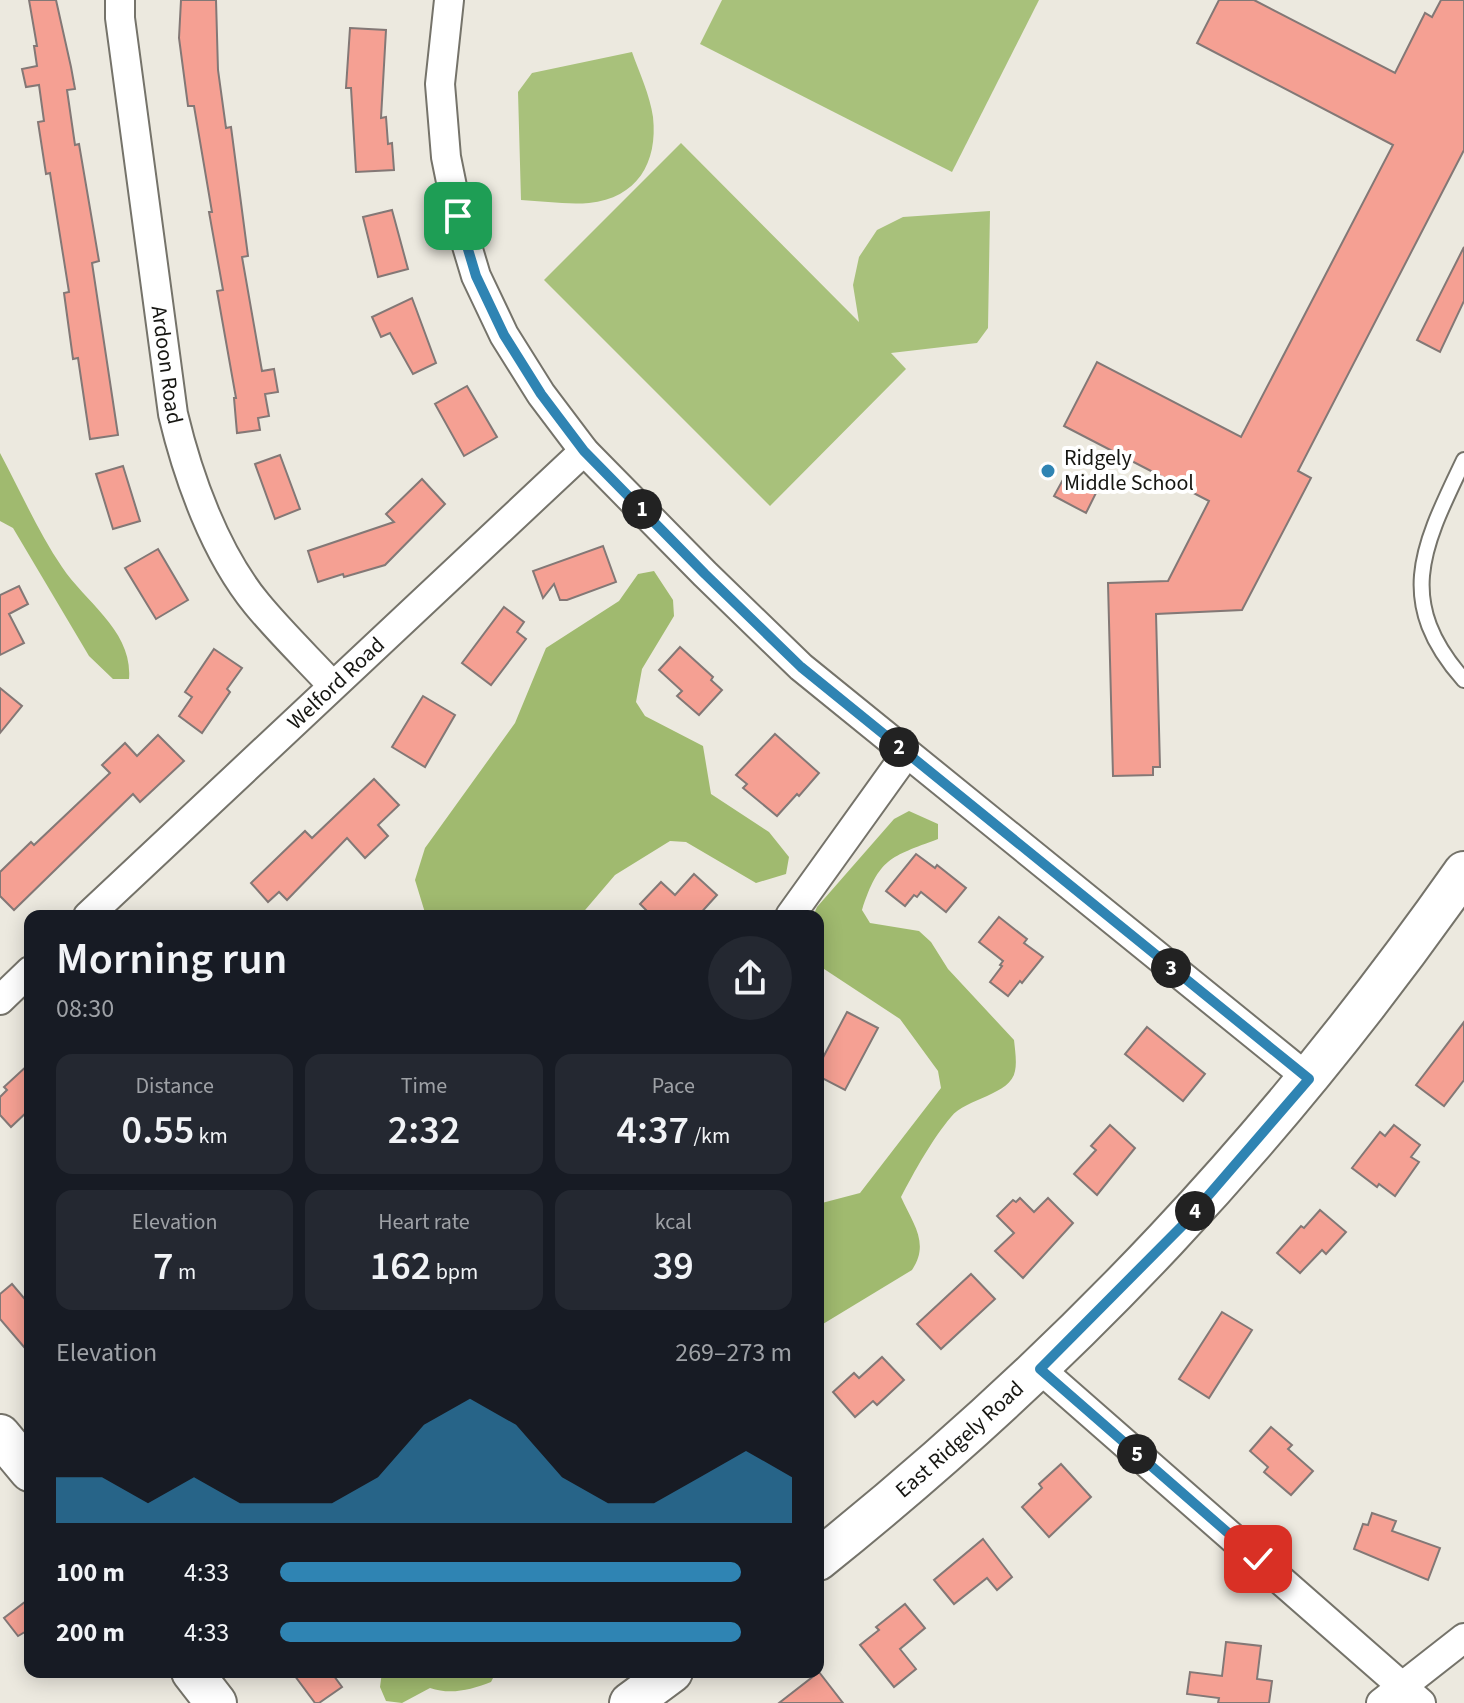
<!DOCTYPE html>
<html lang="en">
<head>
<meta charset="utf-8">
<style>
	:root { --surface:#171b24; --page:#242831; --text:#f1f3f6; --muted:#9ea1a6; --accent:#2f84b3 }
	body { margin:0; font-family:"Source Sans 3",sans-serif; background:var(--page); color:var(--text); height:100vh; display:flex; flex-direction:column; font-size:30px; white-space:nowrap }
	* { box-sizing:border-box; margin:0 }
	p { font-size:26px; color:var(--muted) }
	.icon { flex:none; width:44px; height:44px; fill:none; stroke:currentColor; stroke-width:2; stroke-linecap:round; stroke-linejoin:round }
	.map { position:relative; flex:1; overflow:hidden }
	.sheet { position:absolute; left:24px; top:910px; width:800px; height:768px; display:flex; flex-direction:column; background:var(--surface); border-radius:16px; box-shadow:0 4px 20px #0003 }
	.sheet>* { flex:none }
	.pin { position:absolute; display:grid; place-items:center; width:68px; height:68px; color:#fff; margin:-34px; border-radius:16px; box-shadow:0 4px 12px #0006 }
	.km { position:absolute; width:40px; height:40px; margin:-20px; border-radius:50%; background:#222; color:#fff; font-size:22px; line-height:40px; text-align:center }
	.round { display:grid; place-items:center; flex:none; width:84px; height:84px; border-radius:42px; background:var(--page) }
	.summary { display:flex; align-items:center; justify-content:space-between; height:136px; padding:0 32px }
	h1 { font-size:44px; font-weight:600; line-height:60px }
	.stats { display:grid; grid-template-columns:repeat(3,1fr); gap:12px; height:136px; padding:8px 32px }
	.stats div { display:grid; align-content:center; border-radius:16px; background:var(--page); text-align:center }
	.stats b { font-size:40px; font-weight:600 }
	.stats small { font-size:22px; font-weight:400 }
	.stats p { font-size:22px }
	.chart { height:224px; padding:16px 32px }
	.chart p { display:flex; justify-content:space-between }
	.chart svg { width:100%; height:144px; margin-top:8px; fill:var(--accent); opacity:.7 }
	ul { padding:0 32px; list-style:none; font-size:26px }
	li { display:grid; grid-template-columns:128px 96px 1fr; align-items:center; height:60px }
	li i { height:20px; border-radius:10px; background:var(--accent) }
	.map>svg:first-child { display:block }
	.green { fill:#a8c17b }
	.forest { fill:#a0ba6f }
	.building { fill:#f5a093; stroke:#837876; stroke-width:2 }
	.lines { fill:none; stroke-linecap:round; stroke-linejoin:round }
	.lane-casing { stroke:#75736a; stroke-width:18 }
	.street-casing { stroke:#75736a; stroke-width:32 }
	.secondary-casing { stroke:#75736a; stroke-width:44 }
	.lane { stroke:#fff; stroke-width:14 }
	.street { stroke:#fff; stroke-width:28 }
	.secondary { stroke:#fff; stroke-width:40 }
	.route-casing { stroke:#fff; stroke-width:16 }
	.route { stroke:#2f84b3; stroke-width:10 }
	.poi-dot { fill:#2f84b3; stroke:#fff; stroke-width:3 }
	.labels { text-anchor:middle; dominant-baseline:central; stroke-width:8; stroke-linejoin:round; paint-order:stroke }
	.street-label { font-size:22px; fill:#161612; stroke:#fff }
	.poi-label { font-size:22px; fill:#161612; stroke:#fff; text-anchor:start }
</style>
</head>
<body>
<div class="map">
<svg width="1464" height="1703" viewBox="0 0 1464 1703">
	<rect width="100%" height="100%" fill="#ece9df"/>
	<g class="green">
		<path d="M 722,0 L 1039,0 L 952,172 L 700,44 Z"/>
		<path d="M 632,52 C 639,72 650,95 653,117 C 658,163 637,198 589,203 C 567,205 543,201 521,200 L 518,92 L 532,73 Z"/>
		<path d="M 681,143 L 859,322 L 853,285 L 859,257 L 877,230 L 903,217 L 990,211 L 988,328 L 977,343 L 891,353 L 906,369 L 770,506 L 544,280 Z"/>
	</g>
	<g class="forest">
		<path d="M 0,453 C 20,490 38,532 62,567 C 86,603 133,631 129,679 L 113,679 L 89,656 L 13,528 L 0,521 Z"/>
		<path d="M 654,571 L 673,600 L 674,616 L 642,669 L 636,702 L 645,716 L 703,746 L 711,794 L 769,832 L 789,857 L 786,874 L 756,883 L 686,842 L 670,841 L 615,875 L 580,916 L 426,916 L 415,880 L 425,848 L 515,723 L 546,648 L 619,601 L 638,574 Z"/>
		<path d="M 909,811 L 938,824 L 938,839 C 890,857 879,858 862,910 L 870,923 L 919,931 L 931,942 L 948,969 L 1014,1040 C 1015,1050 1017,1062 1015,1071 C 1011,1095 966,1098 951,1117 C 933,1138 914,1172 901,1197 C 913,1224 930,1243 912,1270 L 818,1327 L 818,1204 L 860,1193 L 941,1088 L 938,1071 L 900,1019 L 818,965 L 818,916 L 813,916 L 817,907 L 894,819 Z"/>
		<path d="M 382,1672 L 496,1672 L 491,1682 C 470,1690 451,1695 430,1688 L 402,1703 L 386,1701 L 380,1687 Z"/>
	</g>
	<g class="building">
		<path d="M 29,0 L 56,0 L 71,67 L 75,89 L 67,90 L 75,145 L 79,144 L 99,261 L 92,263 L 118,435 L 90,439 L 78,358 L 73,359 L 64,293 L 69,292 L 50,173 L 46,174 L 38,122 L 44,121 L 39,85 L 26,87 L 22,69 L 37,66 L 34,46 L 37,46 Z"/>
		<path d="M 181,0 L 216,0 L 218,70 L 226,128 L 231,127 L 248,256 L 242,257 L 262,371 L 274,369 L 278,392 L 265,394 L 269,416 L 258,418 L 260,430 L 237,433 L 234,398 L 236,398 L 217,291 L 223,290 L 209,212 L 212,212 L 194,106 L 188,106 L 179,38 Z"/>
		<path d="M 1219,0 L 1254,0 L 1395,73 L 1425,13 L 1432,17 L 1441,0 L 1464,0 L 1464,150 L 1298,471 L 1311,478 L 1242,610 L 1156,614 L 1160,767 L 1153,767 L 1153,775 L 1113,776 L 1108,583 L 1168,581 L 1209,501 L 1064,426 L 1097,362 L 1241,437 L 1393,145 L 1197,43 Z"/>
		<path d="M 350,28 L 386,30 L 381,118 L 386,117 L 388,144 L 392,143 L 394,170 L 356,172 L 351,88 L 346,88 Z"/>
		<path d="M 392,210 L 408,269 L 378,277 L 363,217 Z"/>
		<path d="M 1464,247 L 1464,301 L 1440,352 L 1417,340 Z"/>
		<path d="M 412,298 L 436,363 L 413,374 L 390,333 L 381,337 L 372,317 Z"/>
		<path d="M 467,386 L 497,437 L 464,456 L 435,404 Z"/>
		<path d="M 280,455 L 300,509 L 275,519 L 255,464 Z"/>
		<path d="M 123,466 L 140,521 L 113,529 L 96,474 Z"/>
		<path d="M 1066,474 L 1097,491 L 1086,513 L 1054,496 Z"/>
		<path d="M 422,479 L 445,504 L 385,565 L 344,577 L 343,574 L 318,582 L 308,551 L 394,522 L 386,514 Z"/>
		<path d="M 603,546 L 616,582 L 567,600 L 560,600 L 554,584 L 543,598 L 533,571 Z"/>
		<path d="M 158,549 L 188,600 L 156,619 L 125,568 Z"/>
		<path d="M 19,586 L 28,604 L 9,614 L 24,643 L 0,655 L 0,595 Z"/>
		<path d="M 504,607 L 524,622 L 517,632 L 526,639 L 491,685 L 462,663 Z"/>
		<path d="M 680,647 L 713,677 L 711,680 L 722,690 L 699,715 L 677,696 L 682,691 L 659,670 Z"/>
		<path d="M 214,649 L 242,668 L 227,689 L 230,692 L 202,733 L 179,716 L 192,697 L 185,692 Z"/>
		<path d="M 0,688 L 22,706 L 0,733 Z"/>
		<path d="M 423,696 L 455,715 L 425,767 L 392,747 Z"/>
		<path d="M 775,734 L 819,773 L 799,796 L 797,794 L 777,816 L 743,788 L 747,784 L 736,775 Z"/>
		<path d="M 158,735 L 184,761 L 140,802 L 133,794 L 14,910 L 0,896 L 0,872 L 31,842 L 34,845 L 110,773 L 102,765 L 125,743 L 137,756 Z"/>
		<path d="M 374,779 L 399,805 L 378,825 L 388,836 L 365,858 L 347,838 L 287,900 L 279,892 L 268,902 L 251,883 L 305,831 L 312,838 Z"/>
		<path d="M 916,854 L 935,868 L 937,865 L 966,888 L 946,912 L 921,892 L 917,897 L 914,895 L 905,906 L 886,891 Z"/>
		<path d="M 694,874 L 717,895 L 698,916 L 652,916 L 640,904 L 661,882 L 675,895 Z"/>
		<path d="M 999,917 L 1027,939 L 1024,943 L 1043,957 L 1022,983 L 1020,981 L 1008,996 L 990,982 L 1002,966 L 1000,965 L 1003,961 L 979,942 Z"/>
		<path d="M 847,1012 L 878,1028 L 845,1090 L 818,1076 L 818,1067 Z"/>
		<path d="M 1464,1022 L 1464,1080 L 1444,1106 L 1416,1085 Z"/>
		<path d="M 1147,1027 L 1205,1074 L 1183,1101 L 1125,1054 Z"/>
		<path d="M 30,1063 L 30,1109 L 11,1127 L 0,1115 L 0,1097 L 7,1090 L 4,1087 Z"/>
		<path d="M 1110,1125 L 1135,1148 L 1097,1195 L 1074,1174 L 1096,1150 L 1091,1146 Z"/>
		<path d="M 1394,1125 L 1420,1145 L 1411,1157 L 1419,1162 L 1395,1196 L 1379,1184 L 1377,1187 L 1352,1168 L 1380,1132 L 1385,1136 Z"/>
		<path d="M 1020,1198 L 1034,1212 L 1048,1198 L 1073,1223 L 1023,1278 L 995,1251 L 1014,1233 L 997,1216 L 1013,1200 L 1016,1202 Z"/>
		<path d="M 1320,1210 L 1346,1232 L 1326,1254 L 1322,1250 L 1300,1273 L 1277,1253 L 1301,1226 L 1304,1228 Z"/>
		<path d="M 971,1274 L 995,1299 L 941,1349 L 917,1324 Z"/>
		<path d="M 12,1284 L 30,1305 L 30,1354 L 0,1319 L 0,1294 Z"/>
		<path d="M 1222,1312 L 1252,1330 L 1209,1398 L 1179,1379 Z"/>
		<path d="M 882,1357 L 904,1380 L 877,1405 L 873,1401 L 855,1417 L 833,1392 L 854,1373 L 859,1378 Z"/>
		<path d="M 1271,1427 L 1292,1445 L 1288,1449 L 1313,1471 L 1291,1495 L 1264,1472 L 1268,1467 L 1250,1451 Z"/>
		<path d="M 1061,1464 L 1091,1497 L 1049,1537 L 1022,1507 L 1042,1488 L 1039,1484 Z"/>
		<path d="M 1372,1513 L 1396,1521 L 1392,1531 L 1440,1548 L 1428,1580 L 1354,1549 L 1363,1524 L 1368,1525 Z"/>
		<path d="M 983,1539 L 1012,1577 L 997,1590 L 987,1578 L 954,1604 L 934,1580 Z"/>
		<path d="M 30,1598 L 30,1629 L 18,1636 L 4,1618 Z"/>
		<path d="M 905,1604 L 925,1628 L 900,1649 L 916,1669 L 894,1687 L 860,1645 L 879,1630 L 876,1627 Z"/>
		<path d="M 1226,1642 L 1261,1646 L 1257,1679 L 1272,1681 L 1269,1703 L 1218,1703 L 1219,1698 L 1187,1694 L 1190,1672 L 1222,1676 Z"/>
		<path d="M 292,1672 L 331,1672 L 342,1687 L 319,1703 L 315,1703 Z"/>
		<path d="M 819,1672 L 843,1703 L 779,1703 Z"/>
	</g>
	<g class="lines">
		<defs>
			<path id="lane" d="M 1464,460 C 1424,544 1393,600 1464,680"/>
			<g id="street">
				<path id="s1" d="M 120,0 L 120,18 L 173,414 C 188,477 215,553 257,604 C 280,632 307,658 332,685"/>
				<path d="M 449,0 L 440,84 L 446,157 L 458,216 L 476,276 L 504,335 L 541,394 L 584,451 L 705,574 L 801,667 L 1309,1079"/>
				<path id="s2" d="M 88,916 L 584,451"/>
				<path d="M 790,916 L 907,753"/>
				<path d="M 0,1000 L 30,971"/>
				<path d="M 1040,1369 L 1421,1703"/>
				<path d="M 1381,1703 L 1464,1638"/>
			</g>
			<g id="secondary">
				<path d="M 0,1435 L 30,1471"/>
				<path id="s3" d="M 818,1560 C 1070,1358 1278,1137 1464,872"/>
				<path d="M 192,1672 L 216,1703"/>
				<path d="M 630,1703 L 672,1672"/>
			</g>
		</defs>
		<use href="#lane" class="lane-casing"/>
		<use href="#street" class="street-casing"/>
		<use href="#secondary" class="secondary-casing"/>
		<use href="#lane" class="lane"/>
		<use href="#street" class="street"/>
		<use href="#secondary" class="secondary"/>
	</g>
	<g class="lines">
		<defs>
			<path id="route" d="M 458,216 L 476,276 L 504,335 L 541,394 L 584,451 L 705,574 L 801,667 L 1309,1079 L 1182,1226 L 1040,1369 L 1258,1559"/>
		</defs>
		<use href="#route" class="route-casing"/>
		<use href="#route" class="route"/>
	</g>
	<circle class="poi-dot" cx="1048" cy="471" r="8"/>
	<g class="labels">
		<g class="street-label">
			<text stroke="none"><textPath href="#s1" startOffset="368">Ardoon Road</textPath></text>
			<text stroke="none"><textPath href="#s2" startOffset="340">Welford Road</textPath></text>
			<text stroke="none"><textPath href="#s3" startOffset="186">East Ridgely Road</textPath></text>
		</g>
		<g class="poi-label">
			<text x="1064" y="458">Ridgely<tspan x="1064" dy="25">Middle School</tspan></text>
		</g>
	</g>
</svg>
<div class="pin" style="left:458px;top:216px;background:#1e9e55"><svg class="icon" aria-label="arrive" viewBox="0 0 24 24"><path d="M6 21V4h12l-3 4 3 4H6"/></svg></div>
<div class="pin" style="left:1258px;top:1559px;background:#d93025"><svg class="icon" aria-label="check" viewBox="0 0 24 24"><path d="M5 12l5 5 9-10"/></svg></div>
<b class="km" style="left:642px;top:509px">1</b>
<b class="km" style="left:899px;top:747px">2</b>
<b class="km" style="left:1171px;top:968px">3</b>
<b class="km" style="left:1195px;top:1211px">4</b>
<b class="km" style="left:1137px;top:1454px">5</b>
<section class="sheet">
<div class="summary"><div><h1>Morning run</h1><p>08:30</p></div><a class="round"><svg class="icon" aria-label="share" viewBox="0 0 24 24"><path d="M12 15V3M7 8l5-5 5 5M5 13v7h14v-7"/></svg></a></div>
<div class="stats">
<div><p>Distance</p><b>0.55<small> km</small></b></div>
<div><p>Time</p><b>2:32</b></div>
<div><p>Pace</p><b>4:37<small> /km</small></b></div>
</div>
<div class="stats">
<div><p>Elevation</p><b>7<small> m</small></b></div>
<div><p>Heart rate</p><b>162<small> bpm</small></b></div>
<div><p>kcal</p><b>39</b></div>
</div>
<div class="chart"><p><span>Elevation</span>269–273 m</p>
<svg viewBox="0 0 160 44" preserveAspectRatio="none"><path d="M0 44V30L10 30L20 38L30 30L40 38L50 38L60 38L70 30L80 14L90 6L100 14L110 30L120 38L130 38L140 30L150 22L160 30V44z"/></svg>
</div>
<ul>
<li><b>100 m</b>4:33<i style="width:90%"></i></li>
<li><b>200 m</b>4:33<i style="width:90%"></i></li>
</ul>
</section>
</div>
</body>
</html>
